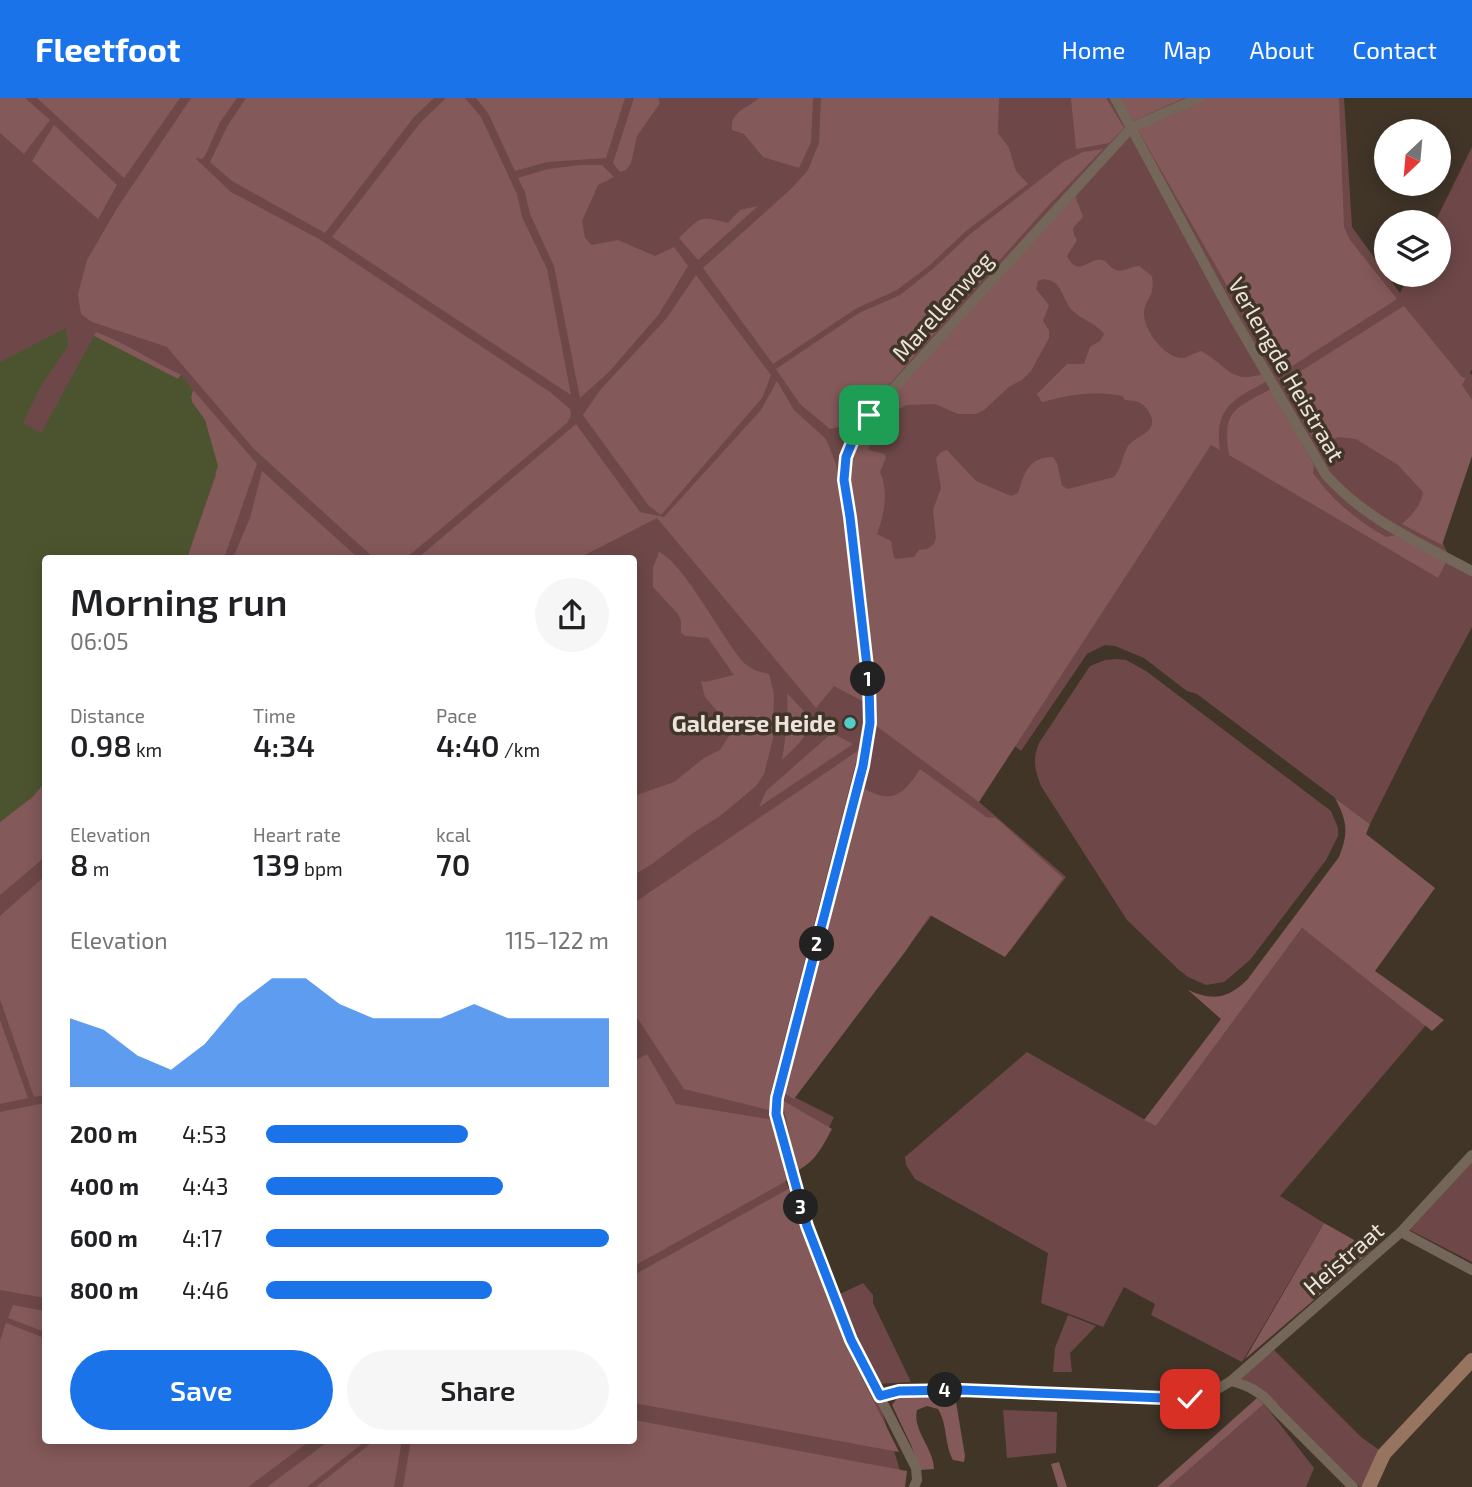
<!DOCTYPE html>
<html lang="en">
<head>
<meta charset="utf-8">
<style>
	:root { --surface:#fff; --page:#f6f6f6; --text:#202124; --muted:#757577; --accent:#1a73e8 }
	body { margin:0; font-family:"Exo 2",sans-serif; background:var(--page); color:var(--text); height:100vh; display:flex; flex-direction:column; font-size:26px; white-space:nowrap }
	* { box-sizing:border-box; margin:0 }
	p { font-size:23px; color:var(--muted) }
	.icon { flex:none; width:38px; height:38px; fill:none; stroke:currentColor; stroke-width:2; stroke-linecap:round; stroke-linejoin:round }
	.map { position:relative; flex:1; overflow:hidden }
	.details { position:absolute; left:42px; top:457px; width:595px; height:889px; display:flex; flex-direction:column; background:var(--surface); border-radius:7px; box-shadow:0 4px 18px #0003 }
	.details>* { flex:none }
	.needle { width:46px; rotate:206deg }
	.tools { position:absolute; left:1374px; top:21px; display:grid; gap:14px }
	.tools a { display:grid; place-items:center; width:77px; height:77px; border-radius:50%; background:var(--surface); box-shadow:0 4px 18px #0003; font-size:35px }
	.pin { position:absolute; display:grid; place-items:center; width:60px; height:60px; color:#fff; margin:-30px; border-radius:14px; box-shadow:0 4px 10px #0006 }
	.km { position:absolute; width:35px; height:35px; margin:-18px; border-radius:50%; background:#222; color:#fff; font-size:19px; line-height:35px; text-align:center }
	.round { display:grid; place-items:center; flex:none; width:74px; height:74px; border-radius:37px; background:var(--page) }
	.head { display:flex; align-items:center; justify-content:space-between; height:119px; padding:0 28px }
	h1 { font-size:38px; font-weight:600; line-height:52px }
	.metrics { display:grid; grid-template-columns:repeat(3,1fr); gap:10px; height:119px; padding:7px 28px }
	.metrics div { display:grid; align-content:center }
	.metrics b { font-size:30px; font-weight:600 }
	.metrics small { font-size:19px; font-weight:400 }
	.metrics p { font-size:19px }
	.chart { height:196px; padding:14px 28px }
	.chart p { display:flex; justify-content:space-between }
	.chart svg { width:100%; height:126px; margin-top:7px; fill:var(--accent); opacity:.7 }
	.primary-button { display:flex; gap:14px; margin-top:auto; padding:14px 28px }
	.primary-button a { flex:1; height:80px; border-radius:42px; background:var(--accent); color:#fff; font-size:28px; font-weight:600; line-height:80px; text-align:center }
	.primary-button a+a { background:var(--page); color:var(--text) }
	ul { padding:0 28px; list-style:none; font-size:23px }
	li { display:grid; grid-template-columns:112px 84px 1fr; align-items:center; height:52px }
	li i { height:18px; border-radius:9px; background:var(--accent) }
	header { display:flex; align-items:center; gap:42px; box-sizing:border-box; height:98px; padding:0 35px; background:var(--accent); color:#fff }
	header strong { font-size:33px }
	nav { display:flex; gap:38px; margin-inline-start:auto; font-size:24px }
	.map>svg:first-child { display:block }
	.green { fill:#6e4848; fill-rule:evenodd }
	.forest { fill:#845959; fill-rule:evenodd }
	.water { fill:#4c542f }
	.lines { fill:none; stroke-linecap:round; stroke-linejoin:round }
	.street { stroke:#746759; stroke-width:10 }
	.secondary { stroke:#967460; stroke-width:14 }
	.route-casing { stroke:#fff; stroke-width:14 }
	.route { stroke:#1a73e8; stroke-width:9 }
	.poi-dot { fill:#53cdca; stroke:#413528; stroke-width:2.5 }
	.labels { text-anchor:middle; dominant-baseline:central; stroke-width:7; stroke-linejoin:round; paint-order:stroke }
	.street-label { font-size:23px; fill:#ece4dc; stroke:#413528 }
	.poi-label { font-size:23px; font-weight:bold; fill:#ece4dc; stroke:#413528; text-anchor:end }
</style>
</head>
<body>
<header>
<strong>Fleetfoot</strong>
<nav><a>Home</a><a>Map</a><a>About</a><a>Contact</a></nav>
</header>
<div class="map">
<svg width="1472" height="1389" viewBox="0 0 1472 1389">
	<rect width="100%" height="100%" fill="#413528"/>
	<g class="green">
		<path d="M 0,0 L 1344,0 L 1352,129 L 1400,195 L 1409,177 L 1438,177 L 1438,124 L 1435,124 L 1472,49 L 1472,271 L 1470,275 L 1472,277 L 1472,350 L 1441,441 L 1451,463 L 1450,466 L 1472,478 L 1472,529 L 1426,614 L 1370,726 L 1197,596 L 1187,593 L 1144,560 L 1115,548 L 1105,547 L 1087,556 L 1021,653 L 1015,648 L 978,703 L 1066,779 L 1010,853 L 933,816 L 792,998 L 834,1019 L 814,1060 L 784,1079 L 881,1310 L 905,1389 L 0,1389 ZM 46,460 L 634,460 L 634,1342 L 46,1342 Z"/>
		<path d="M 1117,561 L 1126,562 L 1146,573 L 1331,713 L 1338,730 L 1338,738 L 1326,762 L 1250,862 L 1224,884 L 1206,887 L 1188,879 L 1178,871 L 1127,822 L 1041,688 C 1035,672 1032,662 1039,645 L 1090,568 L 1105,562 Z"/>
		<path d="M 1302,830 L 1426,927 L 1280,1098 L 1324,1125 L 1242,1264 L 1151,1217 L 1155,1206 L 1124,1189 L 1103,1229 L 1041,1205 L 1048,1155 L 915,1081 L 906,1067 L 905,1059 L 1027,954 L 1156,1028 Z"/>
		<path d="M 1472,1064 L 1472,1164 L 1410,1132 Z"/>
		<path d="M 863,1185 L 873,1197 L 873,1205 L 911,1284 L 877,1286 L 838,1197 Z"/>
		<path d="M 1068,1217 L 1096,1228 L 1070,1255 L 1072,1274 L 1053,1274 L 1055,1250 Z"/>
		<path d="M 1274,1252 L 1361,1339 L 1382,1354 L 1364,1389 L 1360,1389 L 1259,1289 L 1235,1282 Z"/>
		<path d="M 1264,1306 L 1314,1370 L 1306,1389 L 1169,1389 Z"/>
		<path d="M 1003,1312 L 1057,1314 L 1056,1355 L 1007,1360 Z"/>
	</g>
	<g class="forest">
		<path d="M 0,0 L 25,0 L 50,22 L 24,56 L 0,35 Z"/>
		<path d="M 37,0 L 180,0 L 124,80 Z"/>
		<path d="M 191,0 L 237,0 L 220,24 L 205,58 L 202,61 L 195,60 L 231,94 L 319,141 L 550,294 L 570,311 L 571,317 L 567,325 L 406,460 L 374,460 L 254,351 L 167,249 L 92,224 L 81,216 L 78,196 L 87,162 L 116,112 Z"/>
		<path d="M 246,0 L 434,0 L 414,19 L 325,135 L 232,83 L 210,64 L 227,29 Z"/>
		<path d="M 446,0 L 465,0 L 481,19 L 517,96 L 522,119 L 547,171 L 571,297 L 332,139 L 420,25 Z"/>
		<path d="M 476,0 L 625,0 L 606,60 L 547,64 L 515,73 L 488,15 Z"/>
		<path d="M 634,0 L 658,0 L 660,5 L 637,38 L 631,65 L 626,72 L 620,74 L 613,65 Z"/>
		<path d="M 759,0 L 813,0 L 811,44 L 799,70 L 763,59 L 744,36 L 732,32 C 730,13 747,11 759,0 Z"/>
		<path d="M 821,0 L 999,0 L 998,35 L 1009,50 L 1016,73 L 1028,86 L 966,133 L 930,167 L 897,192 L 857,210 L 773,266 L 703,170 L 792,90 L 808,72 L 819,45 Z"/>
		<path d="M 1071,0 L 1106,0 L 1124,30 L 1109,45 L 1076,51 Z"/>
		<path d="M 1120,0 L 1184,0 L 1133,23 Z"/>
		<path d="M 1205,0 L 1339,0 L 1344,129 L 1350,142 L 1397,201 L 1278,277 L 1137,30 Z"/>
		<path d="M 54,27 L 117,87 L 98,121 L 32,63 Z"/>
		<path d="M 1103,51 L 1046,110 L 854,326 L 830,331 L 800,306 L 776,271 L 859,215 L 900,197 L 933,171 L 969,137 L 1063,64 L 1083,54 Z"/>
		<path d="M 580,67 L 602,67 L 614,79 L 598,87 L 582,123 L 585,140 L 592,147 L 618,142 L 655,158 L 674,149 L 688,168 L 659,216 L 609,274 L 580,300 L 554,168 L 530,116 L 525,94 L 518,80 L 548,71 Z"/>
		<path d="M 1073,92 L 1083,119 L 1073,130 L 1074,137 L 1077,142 L 1067,158 C 1078,181 1089,159 1102,162 C 1107,163 1111,171 1116,172 C 1123,175 1131,168 1139,168 L 1152,178 C 1155,201 1146,198 1144,214 C 1143,231 1163,258 1180,260 C 1187,261 1193,255 1201,253 C 1226,266 1231,287 1262,276 L 1267,283 C 1233,302 1214,309 1220,352 L 1211,347 L 979,704 L 875,627 L 876,596 L 848,359 L 859,334 ZM 1043,181 C 1063,182 1061,200 1072,212 C 1082,222 1096,225 1104,236 L 1100,243 L 1090,249 L 1084,266 L 1067,266 L 1037,296 L 1042,304 C 1070,297 1094,292 1122,298 L 1125,302 C 1137,303 1142,303 1149,314 C 1161,334 1136,337 1128,348 C 1122,358 1122,370 1114,379 L 1068,391 L 1062,388 L 1057,365 L 1053,359 C 1029,359 1024,375 1018,395 L 1011,398 L 976,383 L 947,352 L 941,354 L 936,360 L 941,390 L 933,412 L 936,440 L 934,446 L 927,451 L 919,452 L 914,459 L 896,461 L 894,460 L 891,443 L 877,436 C 884,417 889,393 880,374 L 886,359 L 884,356 L 869,352 L 869,349 L 892,315 L 906,307 L 935,306 L 958,316 L 976,316 L 984,312 L 1010,288 L 1022,282 L 1031,273 L 1049,240 L 1049,232 L 1043,223 L 1049,207 L 1036,191 L 1038,183 Z"/>
		<path d="M 758,108 L 698,162 L 679,140 C 702,118 699,118 728,125 L 740,112 Z"/>
		<path d="M 696,177 L 771,277 L 762,300 L 661,417 L 649,408 L 583,317 L 601,291 L 666,221 Z"/>
		<path d="M 1404,208 L 1462,279 L 1466,280 L 1462,287 L 1472,302 L 1472,358 L 1442,447 L 1402,426 C 1412,417 1421,408 1423,394 L 1398,367 L 1356,341 L 1338,339 L 1318,348 L 1282,285 Z"/>
		<path d="M 96,234 C 126,245 152,263 181,277 L 178,281 L 94,238 Z"/>
		<path d="M 777,283 L 794,312 L 826,341 L 836,366 L 847,421 L 866,605 L 834,588 L 816,610 L 657,420 L 579,460 L 418,460 L 576,326 L 640,414 L 664,419 L 761,312 Z"/>
		<path d="M 1271,291 L 1314,367 L 1313,375 C 1333,403 1356,422 1386,439 L 1396,437 L 1446,464 L 1438,480 L 1229,357 C 1222,312 1234,311 1271,291 Z"/>
		<path d="M 193,292 L 257,366 L 224,460 L 187,460 L 216,377 L 205,322 L 192,304 L 191,299 Z"/>
		<path d="M 262,373 L 356,458 L 358,460 L 233,460 L 250,420 Z"/>
		<path d="M 659,454 C 684,465 722,540 744,565 L 754,572 L 769,576 L 774,596 L 773,640 L 764,676 L 756,688 L 720,718 L 693,735 L 652,766 L 634,777 L 634,698 L 674,684 L 704,660 L 720,652 L 729,638 L 730,628 L 705,599 L 701,583 L 705,584 L 734,577 L 708,540 L 686,538 L 681,535 L 681,523 L 678,516 L 653,489 L 653,470 Z"/>
		<path d="M 787,595 L 811,621 C 810,638 793,651 782,662 L 788,621 Z"/>
		<path d="M 832,635 L 853,646 L 759,709 L 766,693 Z"/>
		<path d="M 859,652 L 771,993 L 773,1013 L 684,991 L 634,915 L 634,805 Z"/>
		<path d="M 920,671 L 986,719 L 996,720 L 1063,780 L 1005,859 L 930,817 L 905,854 L 794,1001 L 784,995 L 862,689 C 891,707 903,698 920,671 Z"/>
		<path d="M 45,684 L 45,759 L 0,797 L 0,724 L 33,699 Z"/>
		<path d="M 1335,700 L 1370,726 L 1366,736 L 1435,790 L 1375,873 L 1444,922 L 1432,933 L 1302,830 L 1156,1028 L 1144,1022 L 1221,921 L 1188,892 C 1213,903 1227,901 1247,882 L 1339,759 C 1349,734 1347,723 1335,700 Z"/>
		<path d="M 45,778 L 45,997 L 34,999 L 0,901 L 0,818 Z"/>
		<path d="M 0,922 L 28,1000 L 0,1006 Z"/>
		<path d="M 647,956 L 676,1006 L 775,1022 L 788,1082 L 634,1168 L 634,963 Z"/>
		<path d="M 782,1002 L 832,1031 C 822,1049 816,1063 797,1073 Z"/>
		<path d="M 45,1005 L 46,1005 L 45,1200 L 0,1192 L 0,1014 Z"/>
		<path d="M 790,1090 L 827,1198 L 851,1258 L 899,1354 L 634,1305 L 634,1177 Z"/>
		<path d="M 1324,1125 L 1372,1152 L 1245,1261 Z"/>
		<path d="M 13,1207 L 45,1213 L 45,1234 L 8,1220 Z"/>
		<path d="M 6,1225 L 45,1240 L 46,1342 L 311,1342 L 248,1389 L 0,1389 L 0,1243 Z"/>
		<path d="M 899,1298 L 955,1298 L 965,1358 L 964,1364 L 953,1362 C 944,1346 948,1327 938,1311 L 927,1308 L 917,1312 C 912,1332 934,1351 934,1371 L 920,1372 L 911,1347 L 892,1307 Z"/>
		<path d="M 1257,1300 L 1264,1306 L 1169,1389 L 1157,1389 Z"/>
		<path d="M 634,1322 L 907,1373 L 905,1389 L 403,1389 L 411,1342 L 634,1342 Z"/>
		<path d="M 330,1342 L 367,1342 L 307,1389 L 267,1389 Z"/>
		<path d="M 375,1342 L 402,1342 L 394,1389 L 316,1389 Z"/>
		<path d="M 1059,1364 L 1067,1389 L 1058,1389 L 1051,1366 Z"/>
	</g>
	<path class="water" d="M 66,230 L 68,248 L 42,286 L 23,325 L 41,335 L 94,238 L 178,281 L 181,277 L 193,292 L 191,299 L 192,304 L 205,322 L 218,368 L 187,460 L 46,460 L 45,684 L 33,698 L 0,724 L 0,264 Z"/>
	<g class="lines">
		<g class="street">
			<path d="M 1115,0 L 1231,215 L 1326,377 C 1366,422 1420,445 1472,473"/>
			<path d="M 1401,1134 L 1472,1172"/>
			<path d="M 1231,1283 C 1250,1288 1263,1295 1275,1311 L 1353,1389"/>
			<path d="M 880,1298 L 899,1292 L 961,1292 L 1190,1301 L 1206,1298 L 1231,1283 L 1401,1134 L 1472,1057"/>
			<path d="M 914,1389 L 917,1382 L 916,1370 L 851,1242 L 807,1128 L 776,1016 L 777,1000 L 863,668 L 870,625 L 869,586 L 850,419 L 844,382 L 846,359 L 855,337 L 869,317 L 1132,29 L 1199,0"/>
		</g>
		<path class="secondary" d="M 1369,1389 L 1384,1356 L 1472,1262"/>
	</g>
	<g class="lines">
		<defs>
			<path id="route" d="M 869,317 L 855,337 L 846,359 L 844,382 L 850,419 L 869,586 L 870,625 L 863,668 L 777,1000 L 776,1016 L 807,1128 L 851,1242 L 880,1298 L 899,1293 L 961,1292 L 1190,1301"/>
		</defs>
		<use href="#route" class="route-casing"/>
		<use href="#route" class="route"/>
	</g>
	<circle class="poi-dot" cx="850" cy="625" r="7"/>
	<g class="labels">
		<g class="street-label">
			<text transform="translate(942 208) rotate(-48)">Marellenweg</text>
			<text transform="translate(1287 271) rotate(60)">Verlengde Heistraat</text>
			<text transform="translate(1343 1160) rotate(-41)">Heistraat</text>
		</g>
		<g class="poi-label">
			<text x="836" y="625">Galderse Heide</text>
		</g>
	</g>
</svg>
<div class="tools">
<a><svg class="needle" viewBox="-14 -14 28 28"><path d="M0-13l5 13h-10z" fill="#e53935"/><path d="M0 13l5-13h-10z" fill="#757577"/></svg></a>
<a><svg class="icon" aria-label="layers" viewBox="0 0 24 24"><path d="M12 4l9 5-9 5-9-5zM3 14l9 5 9-5"/></svg></a>
</div>
<div class="pin" style="left:869px;top:317px;background:#1e9e55"><svg class="icon" aria-label="arrive" viewBox="0 0 24 24"><path d="M6 21V4h12l-3 4 3 4H6"/></svg></div>
<div class="pin" style="left:1190px;top:1301px;background:#d93025"><svg class="icon" aria-label="check" viewBox="0 0 24 24"><path d="M5 12l5 5 9-10"/></svg></div>
<b class="km" style="left:868px;top:581px">1</b>
<b class="km" style="left:817px;top:846px">2</b>
<b class="km" style="left:801px;top:1109px">3</b>
<b class="km" style="left:945px;top:1292px">4</b>
<section class="details">
<div class="head"><div><h1>Morning run</h1><p>06:05</p></div><a class="round"><svg class="icon" aria-label="share" viewBox="0 0 24 24"><path d="M12 15V3M7 8l5-5 5 5M5 13v7h14v-7"/></svg></a></div>
<div class="metrics">
<div><p>Distance</p><b>0.98<small> km</small></b></div>
<div><p>Time</p><b>4:34</b></div>
<div><p>Pace</p><b>4:40<small> /km</small></b></div>
</div>
<div class="metrics">
<div><p>Elevation</p><b>8<small> m</small></b></div>
<div><p>Heart rate</p><b>139<small> bpm</small></b></div>
<div><p>kcal</p><b>70</b></div>
</div>
<div class="chart"><p><span>Elevation</span>115–122 m</p>
<svg viewBox="0 0 160 44" preserveAspectRatio="none"><path d="M0 44V20L10 24L20 33L30 38L40 29L50 15L60 6L70 6L80 15L90 20L100 20L110 20L120 15L130 20L140 20L150 20L160 20V44z"/></svg>
</div>
<ul>
<li><b>200 m</b>4:53<i style="width:59%"></i></li>
<li><b>400 m</b>4:43<i style="width:69%"></i></li>
<li><b>600 m</b>4:17<i style="width:100%"></i></li>
<li><b>800 m</b>4:46<i style="width:66%"></i></li>
</ul>
<div class="primary-button"><a>Save</a><a>Share</a></div>
</section>
</div>
</body>
</html>
